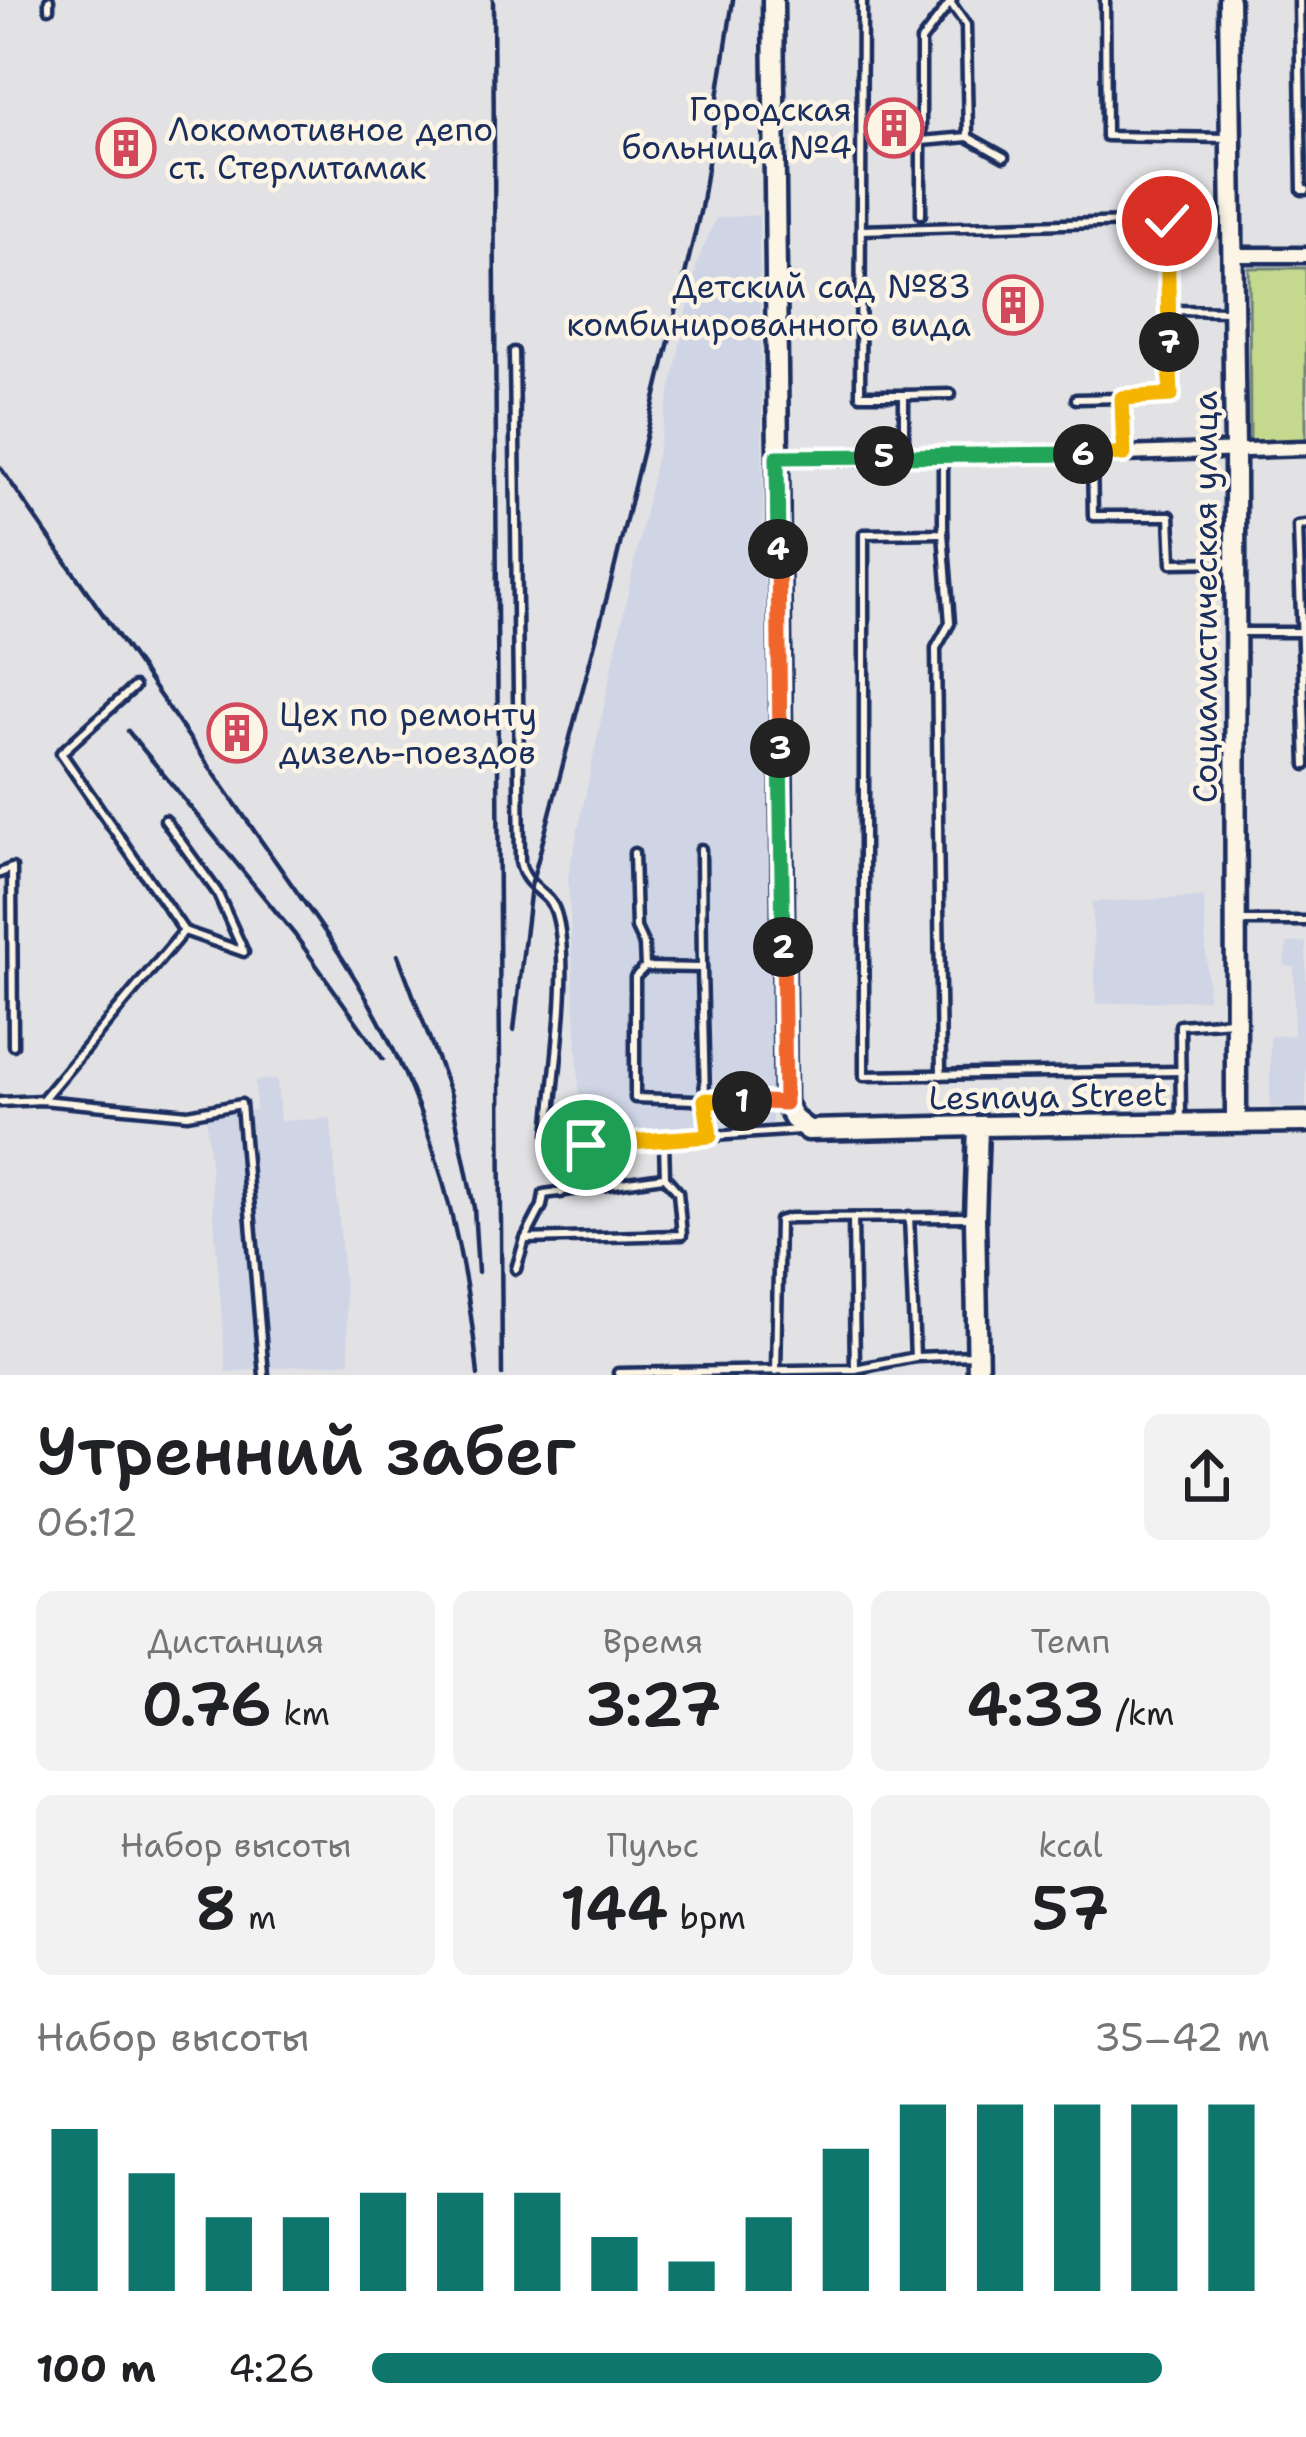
<!DOCTYPE html>
<html lang="ru">
<head>
<meta charset="utf-8">
<style>
	:root { --surface:#fff; --page:#f2f2f2; --text:#202124; --muted:#757577; --accent:#0f766e }
	body { margin:0; font-family:"Shantell Sans",sans-serif; background:var(--page); color:var(--text); height:100vh; display:flex; flex-direction:column; font-size:45px; white-space:nowrap }
	* { box-sizing:border-box; margin:0 }
	p { font-size:39px; color:var(--muted) }
	.icon { flex:none; width:66px; height:66px; fill:none; stroke:currentColor; stroke-width:2; stroke-linecap:round; stroke-linejoin:round }
	.map { position:relative; height:1375px; overflow:hidden }
	.panel { display:flex; flex-direction:column; background:var(--surface); flex:1 }
	.panel>* { flex:none }
	.pin { position:absolute; display:grid; place-items:center; width:102px; height:102px; color:#fff; margin:-51px; border:6px solid #fff; border-radius:50%; box-shadow:0 3px 12px #0007 }
	.km { position:absolute; width:60px; height:60px; margin:-30px; border-radius:50%; background:#222; color:#fff; font-size:33px; line-height:60px; text-align:center }
	.round { display:grid; place-items:center; flex:none; width:126px; height:126px; border-radius:18px; background:var(--page) }
	.summary { display:flex; align-items:center; justify-content:space-between; height:204px; padding:0 36px }
	h1 { font-size:66px; font-weight:600; line-height:90px }
	.metrics { display:grid; grid-template-columns:repeat(3,1fr); gap:18px; height:204px; padding:12px 36px }
	.metrics div { display:grid; align-content:center; border-radius:18px; background:var(--page); text-align:center }
	.metrics b { font-size:60px; font-weight:600 }
	.metrics small { font-size:33px; font-weight:400 }
	.metrics p { font-size:33px }
	.chart { height:336px; padding:24px 36px }
	.chart p { display:flex; justify-content:space-between }
	.chart svg { width:100%; height:216px; margin-top:12px; stroke:var(--accent); stroke-width:6 }
	ul { padding:0 36px; list-style:none; font-size:39px }
	li { display:grid; grid-template-columns:192px 144px 1fr; align-items:center; height:90px }
	li i { height:30px; border-radius:15px; background:var(--accent) }
	.map>svg:first-child { display:block }
	.built { fill:#cfd5e5 }
	.green { fill:#c4d98e; stroke:#708476; stroke-width:3 }
	.lines { fill:none; stroke-linecap:round; stroke-linejoin:round }
	.lane-casing { stroke:#1b2f5e; stroke-width:15 }
	.street-casing { stroke:#1b2f5e; stroke-width:21 }
	.secondary-casing { stroke:#1b2f5e; stroke-width:27 }
	.primary-casing { stroke:#1b2f5e; stroke-width:27 }
	.lane { stroke:#fcf5e5; stroke-width:6 }
	.street { stroke:#fcf5e5; stroke-width:12 }
	.secondary { stroke:#fcf5e5; stroke-width:18 }
	.primary { stroke:#fcf5e5; stroke-width:18 }
	.rail { stroke:#1b2f5e; stroke-width:4.5 }
	.split-1-casing { stroke:#fff; stroke-width:24 }
	.split-2-casing { stroke:#fff; stroke-width:24 }
	.split-3-casing { stroke:#fff; stroke-width:24 }
	.split-4-casing { stroke:#fff; stroke-width:24 }
	.split-5-casing { stroke:#fff; stroke-width:24 }
	.split-6-casing { stroke:#fff; stroke-width:24 }
	.split-7-casing { stroke:#fff; stroke-width:24 }
	.split-8-casing { stroke:#fff; stroke-width:24 }
	.split-1 { stroke:#f5b400; stroke-width:15 }
	.split-2 { stroke:#f0652b; stroke-width:15 }
	.split-3 { stroke:#22a559; stroke-width:15 }
	.split-4 { stroke:#f0652b; stroke-width:15 }
	.split-5 { stroke:#22a559; stroke-width:15 }
	.split-6 { stroke:#22a559; stroke-width:15 }
	.split-7 { stroke:#f5b400; stroke-width:15 }
	.split-8 { stroke:#f5b400; stroke-width:15 }
	.labels { text-anchor:middle; dominant-baseline:central; stroke-width:9; stroke-linejoin:round; paint-order:stroke }
	.poi-label { font-size:33px; fill:#1b2f5e; stroke:#fcf5e5; text-anchor:end }
	.street-label { font-size:33px; fill:#1b2f5e; stroke:#fcf5e5 }
</style>
</head>
<body>
<div class="map">
<svg width="1306" height="1375" viewBox="0 0 1306 1375">
	<rect width="100%" height="100%" fill="#e2e2e5"/>
	<filter id="ink" filterUnits="userSpaceOnUse"><feTurbulence type="fractalNoise" baseFrequency=".00833" numOctaves="2"/><feDisplacementMap in="SourceGraphic" scale="24" xChannelSelector="R" yChannelSelector="G"/><feConvolveMatrix kernelMatrix="1 2 1 2 8 2 1 2 1" color-interpolation-filters="sRGB"/></filter>
	<g filter="url(#ink)">
		<g class="built">
			<path d="M 759,215 L 772,1121 L 767,1139 L 582,1151 L 568,877 L 698,260 L 716,218 Z"/>
			<path d="M 1204,897 L 1208,999 L 1096,1004 L 1092,902 Z"/>
			<path d="M 1306,942 L 1306,1107 L 1270,1107 L 1270,1036 L 1294,1035 L 1294,967 L 1284,966 L 1287,943 Z"/>
			<path d="M 277,1079 L 280,1121 L 331,1118 L 350,1362 L 226,1372 L 206,1114 L 256,1110 L 255,1081 Z"/>
		</g>
		<path class="green" d="M 1249,268 L 1306,268 L 1306,440 L 1250,441 Z"/>
		<g class="lines">
			<defs>
				<g id="lane">
					<path d="M 49,0 L 49,8"/>
					<path d="M 862,0 L 860,395 L 904,395"/>
					<path d="M 1105,0 L 1106,136 L 1230,138"/>
					<path d="M 1299,0 L 1302,190 L 1306,190"/>
					<path d="M 952,5 L 966,25 L 968,137 L 1004,157"/>
					<path d="M 921,141 L 968,137"/>
					<path d="M 921,214 L 921,41 L 952,0"/>
					<path d="M 861,230 L 1167,221 L 1171,395 L 1122,398 L 1123,451"/>
					<path d="M 1169,310 L 1231,311"/>
					<path d="M 514,352 L 520,862 C 526,890 550,891 556,913 C 572,965 553,1077 549,1136 L 570,1155 L 586,1145 L 799,1130"/>
					<path d="M 1076,399 L 1122,398"/>
					<path d="M 904,453 L 904,395 L 951,394"/>
					<path d="M 943,454 L 943,533 L 864,534 L 864,1076 L 1181,1071"/>
					<path d="M 1092,454 L 1093,516 L 1170,516 L 1172,563 L 1229,562"/>
					<path d="M 1306,525 L 1298,526 L 1306,765"/>
					<path d="M 1239,632 L 1301,632"/>
					<path d="M 165,820 L 217,892 L 244,952 L 184,931"/>
					<path d="M 634,853 L 636,928 L 644,945 L 645,967 L 635,977 L 635,1098 L 782,1103"/>
					<path d="M 0,873 L 12,868 L 13,1045"/>
					<path d="M 1240,921 L 1306,921"/>
					<path d="M 645,967 L 702,968 L 701,849"/>
					<path d="M 702,968 L 705,1100 L 711,1136"/>
					<path d="M 941,1075 L 936,648 L 950,623 L 943,533"/>
					<path d="M 42,1100 L 184,931 L 61,753 L 134,687"/>
					<path d="M 0,1102 L 42,1100 L 188,1114 L 241,1104 L 264,1375"/>
					<path d="M 1181,1120 L 1180,1025 L 1232,1021"/>
					<path d="M 561,1193 L 570,1155"/>
					<path d="M 909,1216 L 915,1357"/>
					<path d="M 853,1218 L 855,1369"/>
					<path d="M 525,1239 L 542,1206 L 544,1194 L 663,1177"/>
					<path d="M 516,1269 L 525,1239 L 682,1235 L 678,1192 L 665,1177 L 664,1141"/>
					<path d="M 776,1371 L 779,1221 L 790,1218 L 972,1217"/>
					<path d="M 618,1373 L 855,1369 L 915,1357 L 974,1355"/>
				</g>
				<g id="street">
					<path d="M 1231,255 L 1306,255"/>
					<path d="M 777,457 L 1123,454 L 1306,448"/>
				</g>
				<g id="secondary">
					<path d="M 773,0 L 785,1103 L 794,1119 L 808,1130 L 978,1126"/>
					<path d="M 1229,0 L 1235,448 L 1236,1122"/>
				</g>
				<path id="primary" d="M 978,1375 L 975,1218 L 978,1126 L 1306,1122"/>
			</defs>
			<use href="#lane" class="lane-casing"/>
			<use href="#street" class="street-casing"/>
			<use href="#secondary" class="secondary-casing"/>
			<use href="#primary" class="primary-casing"/>
			<use href="#lane" class="lane"/>
			<use href="#street" class="street"/>
			<use href="#secondary" class="secondary"/>
			<use href="#primary" class="primary"/>
			<g class="rail">
				<path d="M 493,0 L 502,1375"/>
				<path d="M 0,467 L 327,935 C 421,1071 462,1212 478,1375"/>
				<path d="M 128,731 L 295,935 L 383,1059"/>
				<path d="M 398,955 L 451,1095 L 474,1208 L 478,1272"/>
				<path d="M 514,1030 L 531,886 L 613,574 L 701,208 L 733,0"/>
			</g>
		</g>
	</g>
	<g class="lines" filter="url(#ink)">
		<defs>
			<path id="split-1" d="M 586,1145 L 710,1136 L 705,1100 L 742,1101"/>
			<path id="split-2" d="M 742,1101 L 785,1103 L 783,947"/>
			<path id="split-3" d="M 780,748 L 783,947"/>
			<path id="split-4" d="M 778,549 L 780,748"/>
			<path id="split-5" d="M 778,549 L 777,457 L 884,456"/>
			<path id="split-6" d="M 884,456 L 1083,454"/>
			<path id="split-7" d="M 1083,454 L 1124,454 L 1122,398 L 1171,395 L 1169,342"/>
			<path id="split-8" d="M 1167,221 L 1169,342"/>
		</defs>
		<use href="#split-1" class="split-1-casing"/>
		<use href="#split-2" class="split-2-casing"/>
		<use href="#split-3" class="split-3-casing"/>
		<use href="#split-4" class="split-4-casing"/>
		<use href="#split-5" class="split-5-casing"/>
		<use href="#split-6" class="split-6-casing"/>
		<use href="#split-7" class="split-7-casing"/>
		<use href="#split-8" class="split-8-casing"/>
		<use href="#split-1" class="split-1"/>
		<use href="#split-2" class="split-2"/>
		<use href="#split-3" class="split-3"/>
		<use href="#split-4" class="split-4"/>
		<use href="#split-5" class="split-5"/>
		<use href="#split-6" class="split-6"/>
		<use href="#split-7" class="split-7"/>
		<use href="#split-8" class="split-8"/>
	</g>
	<defs>
		<symbol id="building-ring" viewBox="-11 -11 22 22"><circle r="9.5" fill="#fcf5e5" stroke="#d1495b" stroke-width="1.5"/><path d="M-4-6H4V6H1V3H-1V6H-4ZM-2.5-4.3h1.7v1.8h-1.7ZM.8-4.3h1.7v1.8H.8ZM-2.5-1h1.7V.8h-1.7ZM.8-1h1.7V.8H.8Z" fill="#d1495b"/></symbol>
	</defs>
	<g fill-rule="evenodd">
		<use href="#building-ring" x="861" y="95" width="66" height="66"/>
		<use href="#building-ring" x="93" y="115" width="66" height="66"/>
		<use href="#building-ring" x="980" y="272" width="66" height="66"/>
		<use href="#building-ring" x="204" y="700" width="66" height="66"/>
	</g>
	<g class="labels">
		<g class="poi-label">
			<text x="852" y="109">Городская<tspan x="852" dy="38">больница №4</tspan></text>
			<text x="168" y="129" text-anchor="start">Локомотивное депо<tspan x="168" dy="38">ст. Стерлитамак</tspan></text>
			<text x="971" y="286">Детский сад №83<tspan x="971" dy="38">комбинированного вида</tspan></text>
			<text x="279" y="714" text-anchor="start">Цех по ремонту<tspan x="279" dy="38">дизель-поездов</tspan></text>
		</g>
		<g class="street-label">
			<text transform="translate(1205 597) rotate(-90)">Социалистическая улица</text>
			<text transform="translate(1048 1096) rotate(-1)">Lesnaya Street</text>
		</g>
	</g>
</svg>
<div class="pin" style="left:586px;top:1145px;background:#1e9e55"><svg class="icon" aria-label="arrive" viewBox="0 0 24 24"><path d="M6 21V4h12l-3 4 3 4H6"/></svg></div>
<div class="pin" style="left:1167px;top:221px;background:#d93025"><svg class="icon" aria-label="check" viewBox="0 0 24 24"><path d="M5 12l5 5 9-10"/></svg></div>
<b class="km" style="left:742px;top:1101px">1</b>
<b class="km" style="left:783px;top:947px">2</b>
<b class="km" style="left:780px;top:748px">3</b>
<b class="km" style="left:778px;top:549px">4</b>
<b class="km" style="left:884px;top:456px">5</b>
<b class="km" style="left:1083px;top:454px">6</b>
<b class="km" style="left:1169px;top:342px">7</b>
</div>
<section class="panel">
<div class="summary"><div><h1>Утренний забег</h1><p>06:12</p></div><a class="round"><svg class="icon" aria-label="share" viewBox="0 0 24 24"><path d="M12 15V3M7 8l5-5 5 5M5 13v7h14v-7"/></svg></a></div>
<div class="metrics">
<div><p>Дистанция</p><b>0.76<small> km</small></b></div>
<div><p>Время</p><b>3:27</b></div>
<div><p>Темп</p><b>4:33<small> /km</small></b></div>
</div>
<div class="metrics">
<div><p>Набор высоты</p><b>8<small> m</small></b></div>
<div><p>Пульс</p><b>144<small> bpm</small></b></div>
<div><p>kcal</p><b>57</b></div>
</div>
<div class="chart"><p><span>Набор высоты</span>35–42 m</p>
<svg viewBox="0 0 160 44" preserveAspectRatio="none"><path d="M5 44V11M15 44V20M25 44V29M35 44V29M45 44V24M55 44V24M65 44V24M75 44V33M85 44V38M95 44V29M105 44V15M115 44V6M125 44V6M135 44V6M145 44V6M155 44V6"/></svg>
</div>
<ul>
<li><b>100 m</b>4:26<i style="width:88%"></i></li>
</ul>
</section>
</body>
</html>
